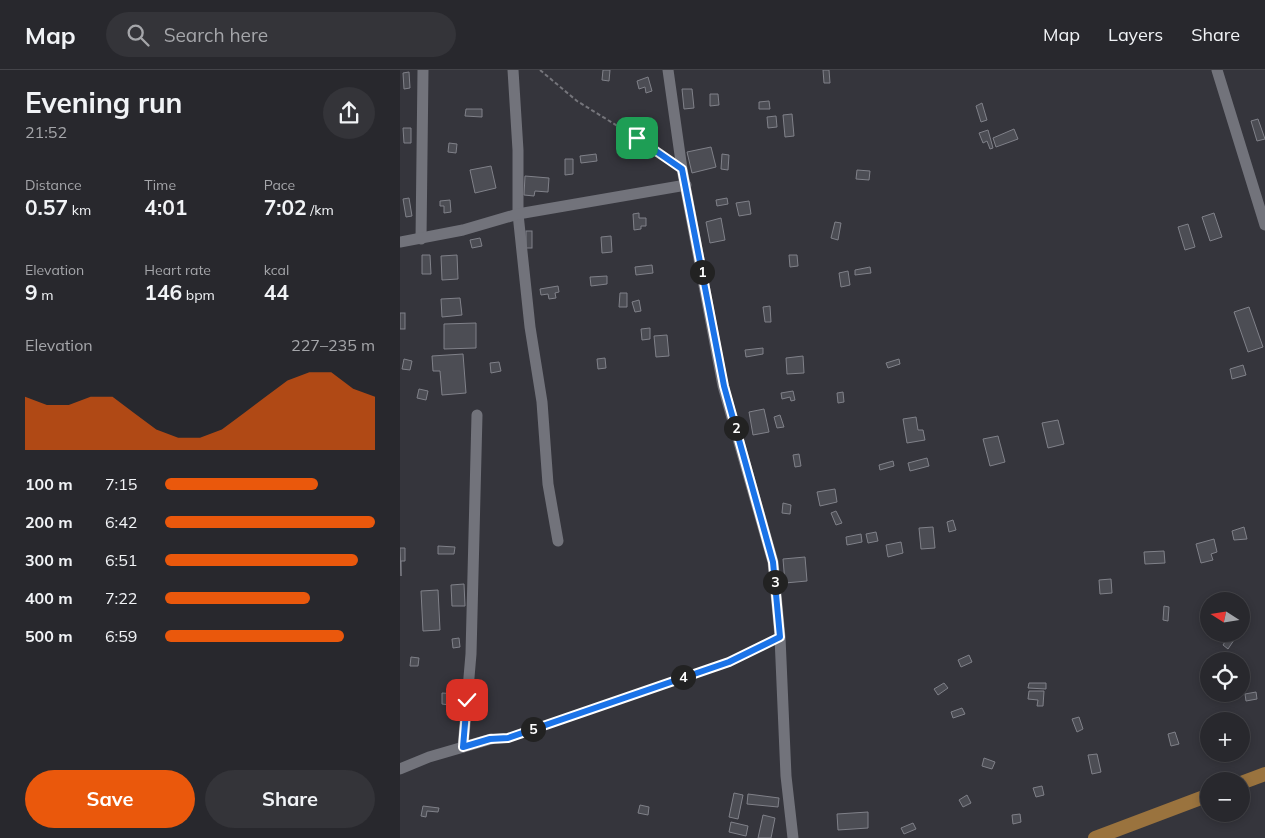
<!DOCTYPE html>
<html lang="en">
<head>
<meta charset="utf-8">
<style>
	:root { --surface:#28282d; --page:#343439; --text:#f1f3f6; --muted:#a5a6aa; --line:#444449; --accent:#ea580c }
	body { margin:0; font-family:Mulish,sans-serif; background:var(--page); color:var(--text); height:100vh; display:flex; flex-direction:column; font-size:19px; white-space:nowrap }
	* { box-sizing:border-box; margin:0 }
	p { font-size:16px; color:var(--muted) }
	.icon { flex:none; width:28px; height:28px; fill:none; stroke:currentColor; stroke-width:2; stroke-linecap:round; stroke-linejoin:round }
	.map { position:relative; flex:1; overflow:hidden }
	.drawer { display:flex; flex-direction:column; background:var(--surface); width:400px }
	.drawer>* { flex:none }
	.needle { width:32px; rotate:282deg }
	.buttons { position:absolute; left:800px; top:522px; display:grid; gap:10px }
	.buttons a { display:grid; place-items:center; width:50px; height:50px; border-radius:50%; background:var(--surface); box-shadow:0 2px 8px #0003,0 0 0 1px var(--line); font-size:25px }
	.pin { position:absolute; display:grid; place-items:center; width:42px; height:42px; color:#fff; margin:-21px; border-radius:10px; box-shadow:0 2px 8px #0006 }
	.km { position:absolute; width:25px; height:25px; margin:-12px; border-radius:50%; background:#222; color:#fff; font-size:14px; line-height:25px; text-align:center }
	.round { display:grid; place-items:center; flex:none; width:52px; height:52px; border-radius:26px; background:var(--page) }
	.headline { display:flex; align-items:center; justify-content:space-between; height:85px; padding:0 25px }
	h1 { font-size:28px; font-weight:700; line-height:38px }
	.stats { display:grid; grid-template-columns:repeat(3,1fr); gap:8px; height:85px; padding:5px 25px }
	.stats div { display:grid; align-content:center }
	.stats b { font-size:21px; font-weight:700 }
	.stats small { font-size:14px; font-weight:400 }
	.stats p { font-size:14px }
	.chart { height:140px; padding:10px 25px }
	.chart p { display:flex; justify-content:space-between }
	.chart svg { width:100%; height:90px; margin-top:5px; fill:var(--accent); opacity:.7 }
	.cta { display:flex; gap:10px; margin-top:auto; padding:10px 25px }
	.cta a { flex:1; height:58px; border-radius:30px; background:var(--accent); color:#fff; font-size:20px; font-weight:700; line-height:58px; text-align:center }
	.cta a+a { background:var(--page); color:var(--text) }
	ul { padding:0 25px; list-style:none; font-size:16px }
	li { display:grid; grid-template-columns:80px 60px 1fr; align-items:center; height:38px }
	li i { height:12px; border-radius:6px; background:var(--accent) }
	header { display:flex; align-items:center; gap:30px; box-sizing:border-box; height:70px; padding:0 25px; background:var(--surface); border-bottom:1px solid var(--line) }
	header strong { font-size:24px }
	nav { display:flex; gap:28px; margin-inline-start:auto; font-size:18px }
	.search { width:350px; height:45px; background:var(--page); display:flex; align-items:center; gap:12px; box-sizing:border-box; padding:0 18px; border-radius:28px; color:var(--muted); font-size:19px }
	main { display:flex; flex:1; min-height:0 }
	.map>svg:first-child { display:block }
	.building { fill:#4c4d54; stroke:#808189 }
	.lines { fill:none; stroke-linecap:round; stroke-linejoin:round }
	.path { stroke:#75757b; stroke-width:2; stroke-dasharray:4 2.5; stroke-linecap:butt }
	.minor { stroke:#72737b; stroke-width:11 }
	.major { stroke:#9a733e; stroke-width:14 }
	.route-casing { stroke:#fff; stroke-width:10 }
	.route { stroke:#1a73e8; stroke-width:6 }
</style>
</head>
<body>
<header>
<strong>Map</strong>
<div class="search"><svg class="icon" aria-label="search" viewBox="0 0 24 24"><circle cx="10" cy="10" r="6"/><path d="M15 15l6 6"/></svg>Search here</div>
<nav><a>Map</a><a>Layers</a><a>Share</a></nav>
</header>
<main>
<section class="drawer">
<div class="headline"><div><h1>Evening run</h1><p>21:52</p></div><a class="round"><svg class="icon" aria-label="share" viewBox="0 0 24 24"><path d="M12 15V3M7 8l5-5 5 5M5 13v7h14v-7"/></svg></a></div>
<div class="stats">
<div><p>Distance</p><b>0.57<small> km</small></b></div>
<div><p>Time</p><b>4:01</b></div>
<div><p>Pace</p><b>7:02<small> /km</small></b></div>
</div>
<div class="stats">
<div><p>Elevation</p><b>9<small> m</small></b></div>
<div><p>Heart rate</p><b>146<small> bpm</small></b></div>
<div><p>kcal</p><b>44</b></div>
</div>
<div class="chart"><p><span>Elevation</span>227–235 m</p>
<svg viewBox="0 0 160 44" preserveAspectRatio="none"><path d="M0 44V18L10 22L20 22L30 18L40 18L50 26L60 34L70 38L80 38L90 34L100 26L110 18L120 10L130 6L140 6L150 14L160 18V44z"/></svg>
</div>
<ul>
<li><b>100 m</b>7:15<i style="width:73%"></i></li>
<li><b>200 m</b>6:42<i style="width:100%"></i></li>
<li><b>300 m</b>6:51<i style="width:92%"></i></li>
<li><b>400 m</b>7:22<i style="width:69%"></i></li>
<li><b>500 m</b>6:59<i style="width:85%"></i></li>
</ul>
<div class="cta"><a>Save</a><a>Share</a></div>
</section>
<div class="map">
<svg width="865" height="768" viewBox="0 0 865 768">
	<rect width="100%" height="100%" fill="#35353c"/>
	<g class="building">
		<path d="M 203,0 L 210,0 L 209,11 L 202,10 Z"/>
		<path d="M 423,0 L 429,0 L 430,13 L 424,13 Z"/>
		<path d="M 9,2 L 10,18 L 4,19 L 3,3 Z"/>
		<path d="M 248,7 L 252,21 L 246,23 L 245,17 L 239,19 L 237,11 Z"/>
		<path d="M 282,19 L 292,19 L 294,38 L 284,39 Z"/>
		<path d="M 310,24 L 318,24 L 319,35 L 310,36 Z"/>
		<path d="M 369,31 L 370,39 L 359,39 L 359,32 Z"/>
		<path d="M 582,33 L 587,50 L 581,52 L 576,36 Z"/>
		<path d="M 66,39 L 82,39 L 82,47 L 65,46 Z"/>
		<path d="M 392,44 L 394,66 L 385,67 L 383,45 Z"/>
		<path d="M 376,46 L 377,57 L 368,58 L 367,47 Z"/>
		<path d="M 858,49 L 865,69 L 857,71 L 851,51 Z"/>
		<path d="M 3,58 L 11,58 L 11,73 L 4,73 Z"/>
		<path d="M 614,59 L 618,69 L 596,77 L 593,68 Z"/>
		<path d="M 588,60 L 593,78 L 590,79 L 587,71 L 583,73 L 579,63 Z"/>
		<path d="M 49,73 L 57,74 L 56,83 L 48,82 Z"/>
		<path d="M 311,77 L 316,97 L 292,103 L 287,82 Z"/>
		<path d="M 196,84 L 197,91 L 181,93 L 180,86 Z"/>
		<path d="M 322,84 L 329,85 L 328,100 L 321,99 Z"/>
		<path d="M 165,89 L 173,89 L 173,104 L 165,105 Z"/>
		<path d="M 91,96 L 96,118 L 75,123 L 70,100 Z"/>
		<path d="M 457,100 L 470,101 L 469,110 L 456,109 Z"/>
		<path d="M 125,106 L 149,108 L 148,122 L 135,121 L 134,126 L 124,125 Z"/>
		<path d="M 9,128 L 12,146 L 6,147 L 3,129 Z"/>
		<path d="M 327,128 L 328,134 L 317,136 L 316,130 Z"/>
		<path d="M 50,130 L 51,142 L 44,143 L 44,136 L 40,136 L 40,131 Z"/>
		<path d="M 349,131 L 351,144 L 339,146 L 336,133 Z"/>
		<path d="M 239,143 L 239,148 L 246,148 L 246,156 L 241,156 L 241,159 L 234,160 L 233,144 Z"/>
		<path d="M 814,143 L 822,167 L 810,171 L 802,147 Z"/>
		<path d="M 321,148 L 325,170 L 310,173 L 306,152 Z"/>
		<path d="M 435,152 L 441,153 L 438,170 L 431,168 Z"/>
		<path d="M 788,154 L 795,177 L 785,180 L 778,157 Z"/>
		<rect x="126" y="161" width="6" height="17"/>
		<path d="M 211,166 L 212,182 L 202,183 L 201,167 Z"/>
		<path d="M 80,168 L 82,176 L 72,178 L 70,170 Z"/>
		<path d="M 22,185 L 30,185 L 31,204 L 22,204 Z"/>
		<path d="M 57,185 L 58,209 L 42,210 L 41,186 Z"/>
		<path d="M 389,185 L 397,185 L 398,196 L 390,197 Z"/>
		<path d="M 252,195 L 253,203 L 236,205 L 235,197 Z"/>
		<path d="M 470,197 L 471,203 L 455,205 L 455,200 Z"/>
		<path d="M 448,201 L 450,215 L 441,217 L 439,203 Z"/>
		<path d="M 207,206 L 207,214 L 191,216 L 190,207 Z"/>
		<path d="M 158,216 L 159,222 L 155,223 L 156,228 L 149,229 L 148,224 L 141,225 L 140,219 Z"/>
		<path d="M 220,223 L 227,223 L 227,237 L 219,237 Z"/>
		<path d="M 60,228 L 62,245 L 42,247 L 41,229 Z"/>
		<path d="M 239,230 L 241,241 L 235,242 L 232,232 Z"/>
		<path d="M 370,236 L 371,252 L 365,252 L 363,237 Z"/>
		<path d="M 849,237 L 863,277 L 848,282 L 834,242 Z"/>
		<rect x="0" y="243" width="5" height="16"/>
		<path d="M 76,253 L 76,278 L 44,279 L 44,254 Z"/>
		<path d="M 250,258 L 250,269 L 242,270 L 241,259 Z"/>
		<path d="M 267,265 L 269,286 L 256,287 L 254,266 Z"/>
		<path d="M 363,278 L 363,284 L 346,287 L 345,280 Z"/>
		<path d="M 63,284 L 66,323 L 42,325 L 40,301 L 33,301 L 32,286 Z"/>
		<path d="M 403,286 L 404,303 L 387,304 L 386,288 Z"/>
		<path d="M 205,288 L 206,298 L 198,299 L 197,289 Z"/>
		<path d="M 4,289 L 12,291 L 10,300 L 2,299 Z"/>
		<path d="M 499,289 L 500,294 L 488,298 L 486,293 Z"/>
		<path d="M 99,292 L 101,301 L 91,303 L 90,293 Z"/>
		<path d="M 843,295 L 846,305 L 832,309 L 830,299 Z"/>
		<path d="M 19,319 L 28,321 L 26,330 L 17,328 Z"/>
		<path d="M 393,321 L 395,330 L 391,331 L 390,327 L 382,329 L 381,323 Z"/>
		<path d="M 443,322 L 444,332 L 438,333 L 437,323 Z"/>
		<path d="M 364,339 L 369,362 L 353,365 L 349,342 Z"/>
		<path d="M 380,345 L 384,357 L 377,358 L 374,347 Z"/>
		<path d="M 516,347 L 518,360 L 523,360 L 525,370 L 507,373 L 503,349 Z"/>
		<path d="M 658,350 L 664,374 L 648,378 L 642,353 Z"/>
		<path d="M 598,366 L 605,392 L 590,396 L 583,369 Z"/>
		<path d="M 399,384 L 401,396 L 395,397 L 393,385 Z"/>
		<path d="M 527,388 L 529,396 L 510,401 L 508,393 Z"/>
		<path d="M 493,391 L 494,396 L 480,400 L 479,395 Z"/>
		<path d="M 435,419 L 437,432 L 420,436 L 417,422 Z"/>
		<path d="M 383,433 L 391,435 L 390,444 L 382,443 Z"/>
		<path d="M 436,441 L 442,453 L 436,455 L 431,443 Z"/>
		<path d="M 553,450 L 556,460 L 549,462 L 547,452 Z"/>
		<path d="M 533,457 L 535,478 L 521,479 L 519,458 Z"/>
		<path d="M 844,457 L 847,469 L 834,470 L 832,461 Z"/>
		<path d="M 476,462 L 478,471 L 468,473 L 466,464 Z"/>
		<path d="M 461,464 L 462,472 L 447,475 L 446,467 Z"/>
		<path d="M 814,469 L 817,482 L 811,484 L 813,490 L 801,493 L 796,474 Z"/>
		<path d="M 501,472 L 503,483 L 488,487 L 486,475 Z"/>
		<path d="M 38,476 L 55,477 L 54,484 L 38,484 Z"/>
		<path d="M 0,478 L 5,478 L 5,491 L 1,491 L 1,506 Z"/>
		<path d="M 764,481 L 765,493 L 745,494 L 744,482 Z"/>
		<path d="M 405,487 L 407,511 L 385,513 L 383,489 Z"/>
		<path d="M 711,509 L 712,523 L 700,524 L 699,510 Z"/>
		<path d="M 64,514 L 65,536 L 52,536 L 51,515 Z"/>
		<path d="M 38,520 L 40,560 L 23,561 L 21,521 Z"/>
		<path d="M 764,536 L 769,537 L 768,551 L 763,550 Z"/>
		<path d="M 830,564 L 838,564 L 828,579 L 823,575 Z"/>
		<path d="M 59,568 L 60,577 L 53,578 L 52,569 Z"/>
		<path d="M 569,585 L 572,592 L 561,597 L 558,590 Z"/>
		<path d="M 11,587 L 19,588 L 18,596 L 10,596 Z"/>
		<path d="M 544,613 L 548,618 L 538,625 L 534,619 Z"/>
		<path d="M 629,613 L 646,613 L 646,619 L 628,618 Z"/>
		<path d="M 629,621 L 644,621 L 643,636 L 637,636 L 638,630 L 628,629 Z"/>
		<path d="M 856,622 L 857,629 L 846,631 L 845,624 Z"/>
		<path d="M 42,623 L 58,624 L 58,631 L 53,630 L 53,633 L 50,633 L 50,635 L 42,634 Z"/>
		<path d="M 562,638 L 565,644 L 553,648 L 551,642 Z"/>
		<path d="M 679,647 L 683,659 L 677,662 L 672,649 Z"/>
		<path d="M 775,662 L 779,674 L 771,676 L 768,664 Z"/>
		<path d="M 697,684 L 701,702 L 692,704 L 688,685 Z"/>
		<path d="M 584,688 L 595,692 L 592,699 L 582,696 Z"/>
		<path d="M 642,716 L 644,725 L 636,727 L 633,718 Z"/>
		<path d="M 334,723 L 343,725 L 338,749 L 329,747 Z"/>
		<path d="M 348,724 L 379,728 L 378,737 L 347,734 Z"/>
		<path d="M 567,725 L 571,733 L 563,737 L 559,730 Z"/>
		<path d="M 240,735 L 249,737 L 248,745 L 238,743 Z"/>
		<path d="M 23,736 L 39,738 L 38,742 L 27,741 L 26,747 L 21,746 Z"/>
		<path d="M 468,742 L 468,758 L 438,760 L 437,744 Z"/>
		<path d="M 620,744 L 621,752 L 613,754 L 612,745 Z"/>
		<path d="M 363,745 L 375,748 L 371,768 L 358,768 Z"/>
		<path d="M 331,752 L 348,756 L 346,766 L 329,762 Z"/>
		<path d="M 513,753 L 516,759 L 504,764 L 501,758 Z"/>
	</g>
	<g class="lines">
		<g class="path">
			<path d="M 140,0 L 177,31 L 237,68 L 269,90"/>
			<path d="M 100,668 L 108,668 L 329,591 L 369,573"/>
		</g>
		<g class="minor">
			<path d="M 113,0 L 118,80 L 118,144 L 130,257 L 142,332 L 148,414 L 158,471"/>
			<path d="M 268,0 L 282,99 L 323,316 L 373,492 L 380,567 L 386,706 L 393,768"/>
			<path d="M 817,0 L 865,155"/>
			<path d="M 21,169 L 23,0"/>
			<path d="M 0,172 L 63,160 L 118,144 L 286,115"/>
			<path d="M 63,677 L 71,584 L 77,345"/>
			<path d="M 0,699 L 29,687 L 91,669"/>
		</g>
		<g class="major">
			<path d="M 841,713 L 865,704"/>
			<path d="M 695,768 L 809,725"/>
		</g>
	</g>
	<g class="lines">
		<defs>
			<path id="route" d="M 67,630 L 63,677 L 90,669 L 108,668 L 329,592 L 380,567 L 373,492 L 324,316 L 282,99 L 237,68"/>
		</defs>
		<use href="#route" class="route-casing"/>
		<use href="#route" class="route"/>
	</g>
</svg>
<div class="buttons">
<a><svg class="needle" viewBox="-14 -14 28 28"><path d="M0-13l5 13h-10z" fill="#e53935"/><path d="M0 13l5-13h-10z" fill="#a5a6aa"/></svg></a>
<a><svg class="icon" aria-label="locate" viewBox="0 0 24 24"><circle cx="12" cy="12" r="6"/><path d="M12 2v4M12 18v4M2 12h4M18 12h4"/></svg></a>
<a>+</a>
<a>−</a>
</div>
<div class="pin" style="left:237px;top:68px;background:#1e9e55"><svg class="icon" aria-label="arrive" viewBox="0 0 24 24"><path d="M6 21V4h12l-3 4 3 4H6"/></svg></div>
<div class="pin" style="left:67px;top:630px;background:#d93025"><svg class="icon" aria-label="check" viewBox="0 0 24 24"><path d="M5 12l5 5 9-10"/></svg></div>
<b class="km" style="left:302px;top:202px">1</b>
<b class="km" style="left:336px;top:358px">2</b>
<b class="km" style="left:375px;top:512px">3</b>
<b class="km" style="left:283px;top:607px">4</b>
<b class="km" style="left:133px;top:659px">5</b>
</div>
</main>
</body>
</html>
